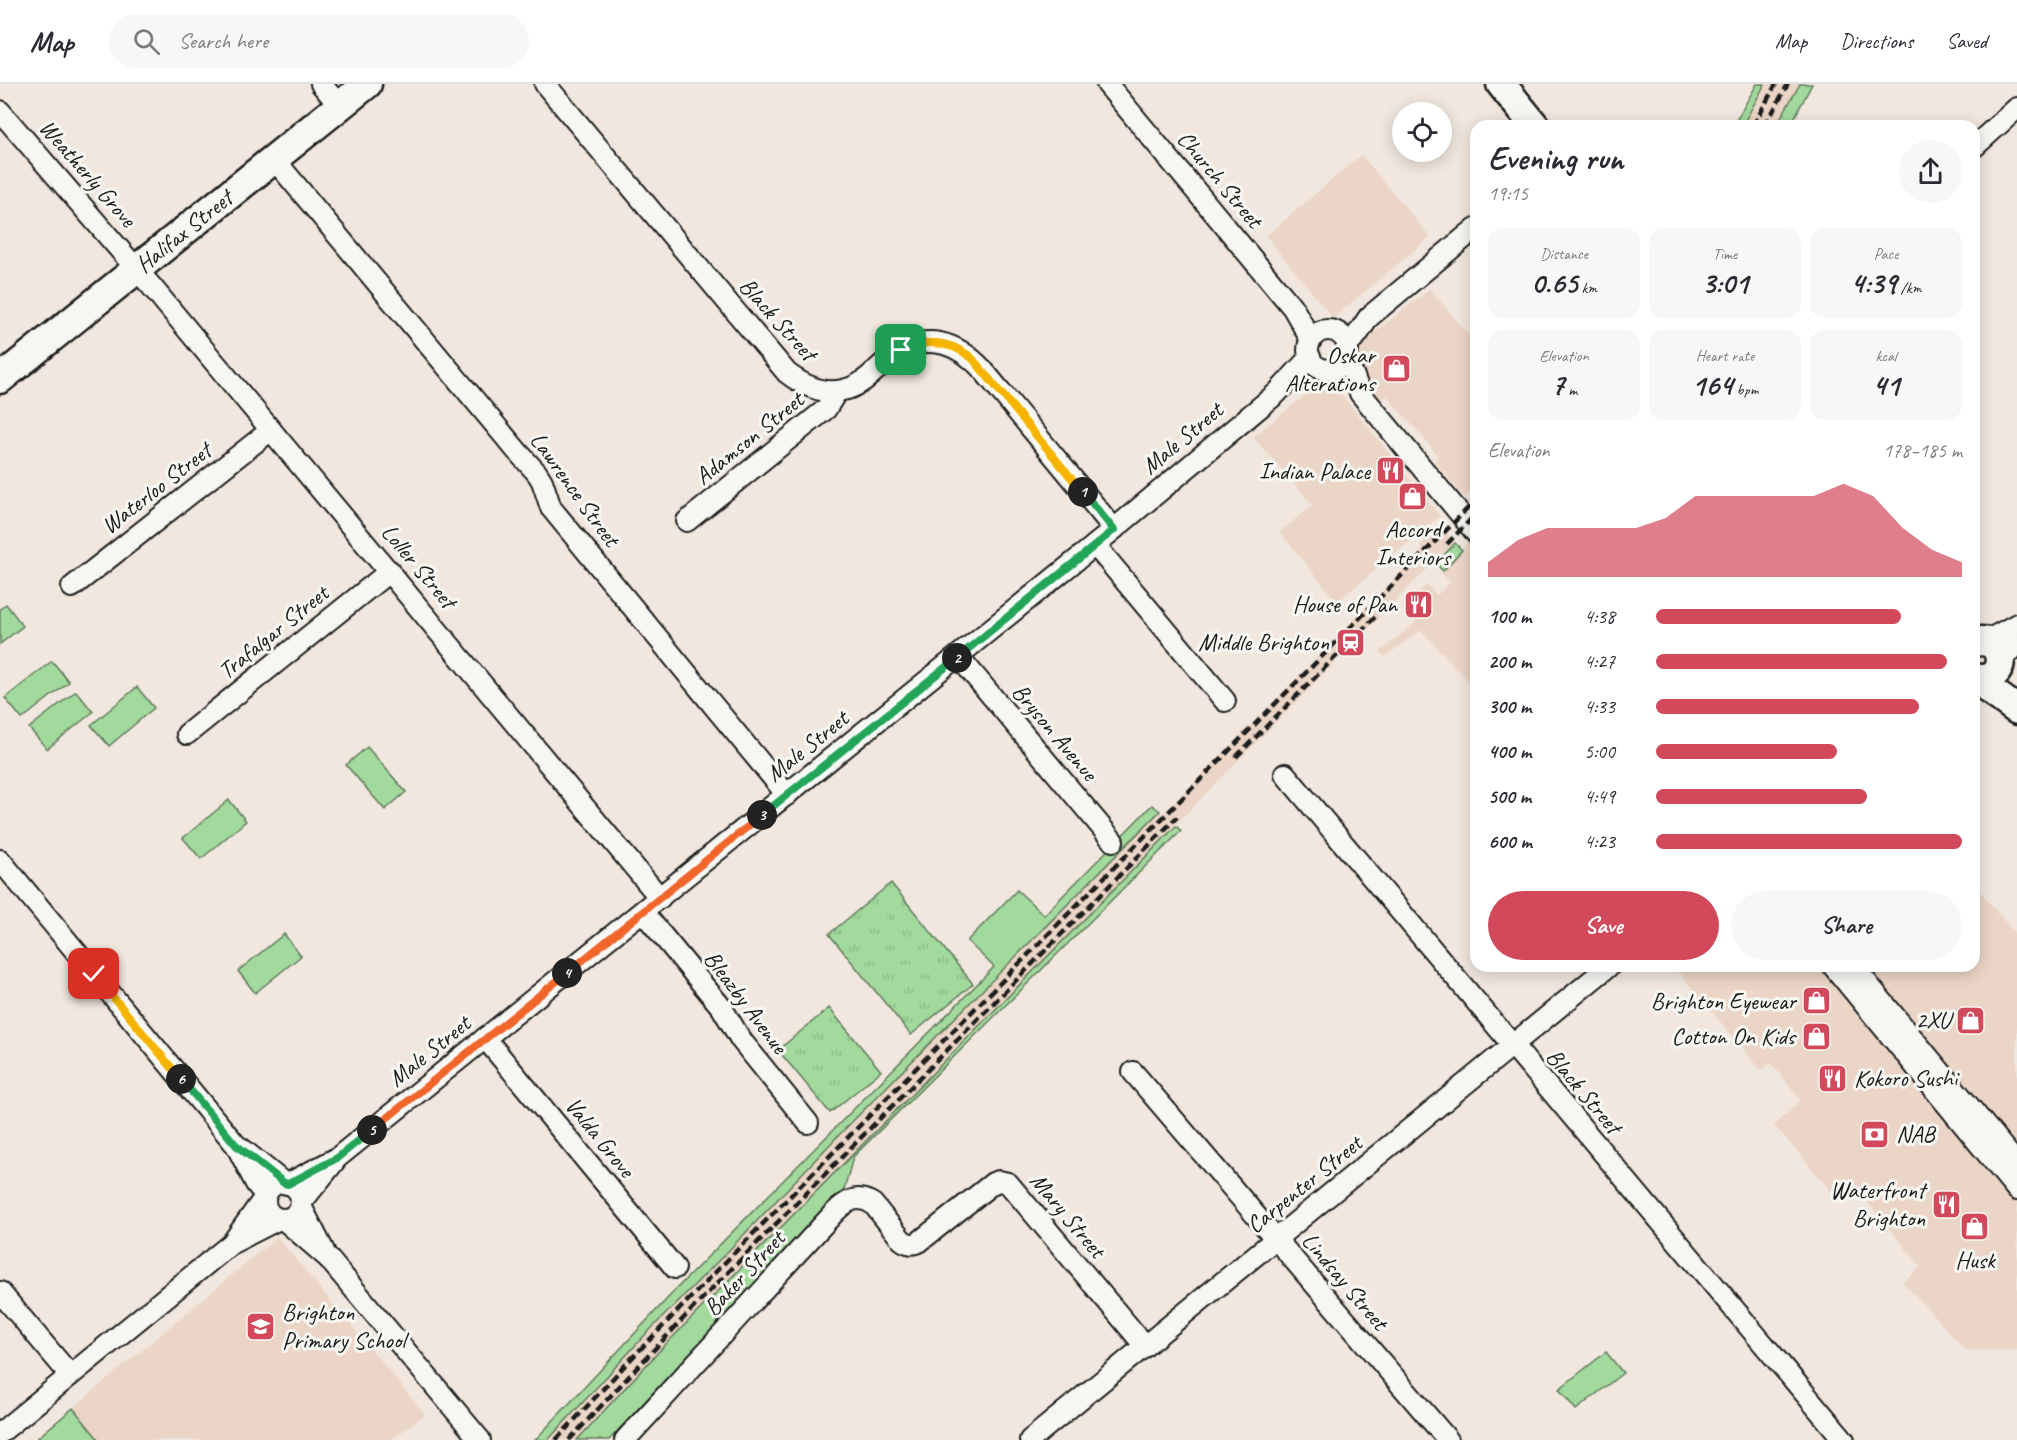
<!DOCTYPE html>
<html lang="en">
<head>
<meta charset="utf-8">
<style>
	:root { --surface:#fff; --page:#f7f7f7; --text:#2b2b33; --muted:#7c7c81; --line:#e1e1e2; --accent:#d1495b }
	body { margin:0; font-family:Caveat,sans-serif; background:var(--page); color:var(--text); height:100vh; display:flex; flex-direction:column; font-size:22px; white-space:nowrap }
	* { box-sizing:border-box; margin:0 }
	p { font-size:20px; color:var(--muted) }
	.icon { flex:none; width:33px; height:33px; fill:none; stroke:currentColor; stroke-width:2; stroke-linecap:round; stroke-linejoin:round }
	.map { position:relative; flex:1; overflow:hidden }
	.panel { position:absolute; left:1470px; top:36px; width:510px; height:852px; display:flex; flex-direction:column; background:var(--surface); border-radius:18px; box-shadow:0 3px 15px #0003 }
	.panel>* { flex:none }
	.tools { position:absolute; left:1392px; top:18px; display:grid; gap:12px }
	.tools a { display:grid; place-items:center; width:60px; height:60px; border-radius:50%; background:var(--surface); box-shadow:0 3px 15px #0003; font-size:30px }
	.pin { position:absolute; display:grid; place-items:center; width:51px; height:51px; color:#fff; margin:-26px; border-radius:12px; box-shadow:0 3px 9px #0006 }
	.km { position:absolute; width:30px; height:30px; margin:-15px; border-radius:50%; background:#222; color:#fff; font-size:16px; line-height:30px; text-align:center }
	.round { display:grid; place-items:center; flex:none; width:63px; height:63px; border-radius:32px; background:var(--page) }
	.headline { display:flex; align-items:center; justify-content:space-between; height:102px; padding:0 18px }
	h1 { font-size:33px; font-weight:800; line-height:45px }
	.figures { display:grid; grid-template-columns:repeat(3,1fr); gap:9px; height:102px; padding:6px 18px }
	.figures div { display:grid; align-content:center; border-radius:15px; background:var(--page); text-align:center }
	.figures b { font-size:30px; font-weight:800 }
	.figures small { font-size:16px; font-weight:400 }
	.figures p { font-size:16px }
	.chart { height:168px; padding:12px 18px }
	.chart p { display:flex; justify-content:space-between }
	.chart svg { width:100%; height:108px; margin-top:6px; fill:var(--accent); opacity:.7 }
	.primary-button { display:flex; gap:12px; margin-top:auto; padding:12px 18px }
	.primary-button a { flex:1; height:69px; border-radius:36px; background:var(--accent); color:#fff; font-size:24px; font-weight:800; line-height:69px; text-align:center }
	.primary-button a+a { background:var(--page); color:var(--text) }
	ul { padding:0 18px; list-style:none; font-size:20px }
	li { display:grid; grid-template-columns:96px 72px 1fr; align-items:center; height:45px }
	li i { height:15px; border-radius:8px; background:var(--accent) }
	header { display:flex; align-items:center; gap:36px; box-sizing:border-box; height:84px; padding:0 30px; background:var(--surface); border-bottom:2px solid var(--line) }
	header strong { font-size:28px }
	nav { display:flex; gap:33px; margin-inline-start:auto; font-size:21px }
	.search { width:420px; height:54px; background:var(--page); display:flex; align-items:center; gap:15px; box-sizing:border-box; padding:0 21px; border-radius:33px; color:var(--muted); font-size:22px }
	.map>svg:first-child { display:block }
	.built { fill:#ebd5c6 }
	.grass { fill:#a2d99d; stroke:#5f7a5c; stroke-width:1.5 }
	.park { fill:url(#park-tufts); stroke:#5f7a5c; stroke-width:1.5 }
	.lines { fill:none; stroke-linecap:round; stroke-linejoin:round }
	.street-casing { stroke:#1c1c1c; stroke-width:24 }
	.secondary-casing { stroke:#1c1c1c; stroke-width:33 }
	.street { stroke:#f6f6f2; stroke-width:20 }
	.secondary { stroke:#f6f6f2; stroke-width:28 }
	.rail { stroke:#1c1c1c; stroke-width:4.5; stroke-dasharray:9 4.5; stroke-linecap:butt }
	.split-1-casing { stroke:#fff; stroke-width:12 }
	.split-2-casing { stroke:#fff; stroke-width:12 }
	.split-3-casing { stroke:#fff; stroke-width:12 }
	.split-4-casing { stroke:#fff; stroke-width:12 }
	.split-5-casing { stroke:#fff; stroke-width:12 }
	.split-6-casing { stroke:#fff; stroke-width:12 }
	.split-7-casing { stroke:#fff; stroke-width:12 }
	.split-1 { stroke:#f5b400; stroke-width:8 }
	.split-2 { stroke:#22a559; stroke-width:8 }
	.split-3 { stroke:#22a559; stroke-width:8 }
	.split-4 { stroke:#f0652b; stroke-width:8 }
	.split-5 { stroke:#f0652b; stroke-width:8 }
	.split-6 { stroke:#22a559; stroke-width:8 }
	.split-7 { stroke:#f5b400; stroke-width:8 }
	.labels { text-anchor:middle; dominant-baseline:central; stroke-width:6; stroke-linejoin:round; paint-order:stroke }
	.street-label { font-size:24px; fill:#1c1c1c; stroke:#f6f6f2 }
	.poi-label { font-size:24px; fill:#1c1c1c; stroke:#f6f6f2; text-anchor:end }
</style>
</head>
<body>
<header>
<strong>Map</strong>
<div class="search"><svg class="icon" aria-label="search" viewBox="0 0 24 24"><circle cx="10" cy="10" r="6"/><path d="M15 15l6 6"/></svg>Search here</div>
<nav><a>Map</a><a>Directions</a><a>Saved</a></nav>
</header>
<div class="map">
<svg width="2017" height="1356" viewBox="0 0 2017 1356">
	<defs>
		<pattern id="park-tufts" width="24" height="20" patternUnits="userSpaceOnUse" patternTransform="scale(1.5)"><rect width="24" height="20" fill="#a2d99d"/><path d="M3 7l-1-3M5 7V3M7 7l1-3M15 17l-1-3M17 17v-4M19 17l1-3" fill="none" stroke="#8bba87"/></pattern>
	</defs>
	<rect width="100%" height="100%" fill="#f1e7de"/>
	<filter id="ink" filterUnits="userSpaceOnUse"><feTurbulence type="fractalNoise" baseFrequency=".0167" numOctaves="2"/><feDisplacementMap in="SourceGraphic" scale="12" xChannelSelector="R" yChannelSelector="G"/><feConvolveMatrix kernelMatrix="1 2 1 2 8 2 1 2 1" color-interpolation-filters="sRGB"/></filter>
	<g filter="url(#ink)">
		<g class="built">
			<path d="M 1765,0 L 1800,0 L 1776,42 L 1742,42 Z"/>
			<path d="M 1361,71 L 1430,153 L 1333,234 L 1266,152 Z"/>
			<path d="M 1430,205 L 1476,259 L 1476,400 L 1465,414 L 1435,378 L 1438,371 L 1387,312 L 1379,316 L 1370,306 L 1363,294 L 1355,269 L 1355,264 L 1368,250 L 1370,252 Z"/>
			<path d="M 1322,298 L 1332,299 L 1440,432 L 1337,518 L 1280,448 L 1313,421 L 1253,353 Z"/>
			<path d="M 1442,442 L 1455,459 L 1436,480 L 1434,478 L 1402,510 L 1175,741 L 1176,742 L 948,976 L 663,1263 L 577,1356 L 548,1356 L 646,1250 L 731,1164 L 834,1056 L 1160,727 L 1163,730 L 1246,646 L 1423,466 L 1420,461 Z"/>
			<path d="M 1476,450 L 1476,605 L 1421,546 L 1385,573 L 1380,568 L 1416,538 L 1404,524 L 1426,501 L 1437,511 L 1450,498 L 1441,489 Z"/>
			<path d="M 1974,800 L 2017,852 L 2017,1266 L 1965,1266 L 1903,1198 L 1921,1183 L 1856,1104 L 1840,1117 L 1774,1041 L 1801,1016 L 1771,979 L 1761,986 L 1673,882 L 1974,882 Z"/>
			<path d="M 277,1153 L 425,1330 L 391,1356 L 35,1356 Z"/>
		</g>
		<g class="grass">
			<path d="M 1757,0 L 1765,0 L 1742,42 L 1733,42 Z"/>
			<path d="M 1800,0 L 1812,0 L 1790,42 L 1776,42 Z"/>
			<path d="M 1455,459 L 1462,466 L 1443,487 L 1436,480 Z"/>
			<path d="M 6,520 L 23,542 L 0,560 L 0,525 Z"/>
			<path d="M 52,577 L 69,598 L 22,635 L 5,614 Z"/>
			<path d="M 137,603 L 154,624 L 109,662 L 91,641 Z"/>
			<path d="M 76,607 L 93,628 L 47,665 L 29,644 Z"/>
			<path d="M 367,663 L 406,708 L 385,726 L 346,681 Z"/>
			<path d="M 229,716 L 246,737 L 201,775 L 183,754 Z"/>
			<path d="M 1152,721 L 1160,727 L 834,1056 L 731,1164 L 646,1250 L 548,1356 L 535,1356 L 681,1200 L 994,883 L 967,857 L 1017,806 L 1044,831 Z"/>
			<path d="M 1176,742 L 1181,747 L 853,1073 L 844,1106 L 609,1356 L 577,1356 L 663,1263 Z"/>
			<path d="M 284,850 L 301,872 L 255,909 L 238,887 Z"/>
			<path d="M 1606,1268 L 1623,1289 L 1576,1326 L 1559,1305 Z"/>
			<path d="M 73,1324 L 99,1356 L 35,1356 Z"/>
		</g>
		<g class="park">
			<path d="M 891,799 L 973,900 L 911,951 L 829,850 Z"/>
			<path d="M 829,924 L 881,987 L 830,1029 L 778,966 Z"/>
		</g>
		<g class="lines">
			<defs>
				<g id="street">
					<path d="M 321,0 L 340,22"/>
					<path d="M 545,0 L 787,289 C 804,302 825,312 847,305 C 865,300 878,283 892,272 C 925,247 957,258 983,286 L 1114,445"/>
					<path d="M 1107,0 L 1293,224 L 1311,256"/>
					<path d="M 0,27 L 152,203 L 660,814"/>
					<path d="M 1974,63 L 2017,24"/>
					<path d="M 274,75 L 517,367 L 537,389 L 542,397 L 551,424 L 787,711"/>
					<circle cx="1328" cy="266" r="20"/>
					<path d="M 1347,260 L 1357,251 L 1369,233 L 1476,144"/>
					<path d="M 1344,278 L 1353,290 L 1360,309 L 1476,449"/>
					<path d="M 687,437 L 826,325 L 837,307"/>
					<path d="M 1095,461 L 1225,617"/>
					<path d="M 72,503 L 271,346"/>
					<path d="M 1986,557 L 2017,540"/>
					<path d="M 959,573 L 1113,757"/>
					<path d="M 2000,579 L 2017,560"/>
					<path d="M 187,650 L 390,487"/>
					<path d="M 1285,690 L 1844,1356"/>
					<path d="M 0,776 L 236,1061 L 256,1100 L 265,1111"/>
					<path d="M 643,828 L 722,924 L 741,956 L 808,1039"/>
					<path d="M 1833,882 L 2017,1106"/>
					<path d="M 1853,882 L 2017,1080"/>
					<path d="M 485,954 L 675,1184"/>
					<path d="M 1133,988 L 1448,1356"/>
					<path d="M 241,1064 L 284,1099"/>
					<circle cx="283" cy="1117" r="18"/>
					<path d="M 287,1100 L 337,1074 L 1095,461 L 1277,309 L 1310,273"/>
					<path d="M 301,1119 L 334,1078"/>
					<path d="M 301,1122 L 324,1167"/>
					<path d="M 284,1136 L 328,1174 L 480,1356"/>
					<path d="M 234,1158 L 279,1135"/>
					<path d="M 0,1208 L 70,1291"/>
					<path d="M 0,1349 L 232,1159 L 264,1114"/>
					<path d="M 625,1356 L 833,1130 C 845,1118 856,1109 873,1120 L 902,1156 C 907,1160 914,1161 919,1158 L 993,1099 L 999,1097 L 1008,1099 L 1145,1262"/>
					<path d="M 1030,1356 L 1609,882"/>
				</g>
				<g id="secondary">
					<path d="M 1501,0 L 1535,42"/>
					<path id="s1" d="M 0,295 L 367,0"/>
					<path d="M 1974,558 C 2008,550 2009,602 1974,594"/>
					<path d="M 1979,595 L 1991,607 L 2017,626"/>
				</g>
			</defs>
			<use href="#street" class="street-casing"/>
			<use href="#secondary" class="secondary-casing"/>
			<use href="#street" class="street"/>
			<use href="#secondary" class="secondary"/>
			<g class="rail">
				<path d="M 1753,42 L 1776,0"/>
				<path d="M 1765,42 L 1788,0"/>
				<path d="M 1447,460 L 1476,430"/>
				<path d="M 1236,673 L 1375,533"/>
				<path d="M 556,1356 L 627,1279 L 741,1162 L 1476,416"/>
				<path d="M 569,1356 L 696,1221 L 1177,733"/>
			</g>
		</g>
	</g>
	<g class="lines" filter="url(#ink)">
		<defs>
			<path id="split-1" d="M 901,266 C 927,254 950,257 972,274 L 1083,408"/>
			<path id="split-2" d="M 957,574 L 1114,446 L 1083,408"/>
			<path id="split-3" d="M 762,731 L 957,574"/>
			<path id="split-4" d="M 567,889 L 762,731"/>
			<path id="split-5" d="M 372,1046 L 567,889"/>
			<path id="split-6" d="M 181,995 L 236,1061 L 284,1099 L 288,1100 L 337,1074 L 372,1046"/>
			<path id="split-7" d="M 94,890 L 181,995"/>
		</defs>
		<use href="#split-1" class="split-1-casing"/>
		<use href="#split-2" class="split-2-casing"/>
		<use href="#split-3" class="split-3-casing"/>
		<use href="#split-4" class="split-4-casing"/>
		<use href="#split-5" class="split-5-casing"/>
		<use href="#split-6" class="split-6-casing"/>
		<use href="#split-7" class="split-7-casing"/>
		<use href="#split-1" class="split-1"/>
		<use href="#split-2" class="split-2"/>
		<use href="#split-3" class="split-3"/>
		<use href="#split-4" class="split-4"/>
		<use href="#split-5" class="split-5"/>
		<use href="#split-6" class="split-6"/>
		<use href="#split-7" class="split-7"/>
	</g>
	<defs>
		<symbol id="shop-square" viewBox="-11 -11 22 22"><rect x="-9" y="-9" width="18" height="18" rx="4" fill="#d1495b" stroke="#f6f6f2"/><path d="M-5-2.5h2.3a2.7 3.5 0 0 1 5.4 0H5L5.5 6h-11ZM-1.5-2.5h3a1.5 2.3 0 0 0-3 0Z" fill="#fff"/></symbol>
		<symbol id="restaurant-square" viewBox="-11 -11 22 22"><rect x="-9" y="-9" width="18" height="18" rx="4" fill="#d1495b" stroke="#f6f6f2"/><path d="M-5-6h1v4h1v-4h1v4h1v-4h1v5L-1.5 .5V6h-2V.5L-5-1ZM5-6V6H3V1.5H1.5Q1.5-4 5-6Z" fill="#fff"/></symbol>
		<symbol id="station-square" viewBox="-11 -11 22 22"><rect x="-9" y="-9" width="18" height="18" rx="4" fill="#d1495b" stroke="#f6f6f2"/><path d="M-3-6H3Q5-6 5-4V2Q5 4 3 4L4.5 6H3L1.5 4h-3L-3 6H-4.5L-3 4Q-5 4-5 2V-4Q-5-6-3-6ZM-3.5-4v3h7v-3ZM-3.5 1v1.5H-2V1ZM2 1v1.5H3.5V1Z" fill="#fff"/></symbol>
		<symbol id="bank-square" viewBox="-11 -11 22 22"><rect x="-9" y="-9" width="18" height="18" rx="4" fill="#d1495b" stroke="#f6f6f2"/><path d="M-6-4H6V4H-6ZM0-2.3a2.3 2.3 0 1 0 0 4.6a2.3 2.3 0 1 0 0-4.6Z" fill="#fff"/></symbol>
		<symbol id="school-square" viewBox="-11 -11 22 22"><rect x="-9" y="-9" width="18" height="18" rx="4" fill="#d1495b" stroke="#f6f6f2"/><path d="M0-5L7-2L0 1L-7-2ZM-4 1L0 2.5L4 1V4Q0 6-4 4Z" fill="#fff"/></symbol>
	</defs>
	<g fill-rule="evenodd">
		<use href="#shop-square" x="1380" y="268" width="33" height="33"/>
		<use href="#restaurant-square" x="1374" y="370" width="33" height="33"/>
		<use href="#shop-square" x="1396" y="396" width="33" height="33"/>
		<use href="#restaurant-square" x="1402" y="504" width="33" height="33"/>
		<use href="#station-square" x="1334" y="542" width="33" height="33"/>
		<use href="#shop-square" x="1800" y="900" width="33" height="33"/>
		<use href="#shop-square" x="1954" y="920" width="33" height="33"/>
		<use href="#shop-square" x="1800" y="936" width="33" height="33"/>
		<use href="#restaurant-square" x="1816" y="978" width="33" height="33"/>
		<use href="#bank-square" x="1858" y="1034" width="33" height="33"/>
		<use href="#restaurant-square" x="1930" y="1104" width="33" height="33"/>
		<use href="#shop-square" x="1958" y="1126" width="33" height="33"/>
		<use href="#school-square" x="244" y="1226" width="33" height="33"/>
	</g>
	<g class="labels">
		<g class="street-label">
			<text transform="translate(88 89) rotate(49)">Weatherly Grove</text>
			<text transform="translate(1220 95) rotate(50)">Church Street</text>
			<text stroke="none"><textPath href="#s1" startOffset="236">Halifax Street</textPath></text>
			<text transform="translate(778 235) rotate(48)">Black Street</text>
			<text transform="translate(749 354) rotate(-39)">Adamson Street</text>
			<text transform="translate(1182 354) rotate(-40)">Male Street</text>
			<text transform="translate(156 404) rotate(-38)">Waterloo Street</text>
			<text transform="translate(575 405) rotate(54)">Lawrence Street</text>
			<text transform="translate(419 482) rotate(50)">Loller Street</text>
			<text transform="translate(273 548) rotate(-39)">Trafalgar Street</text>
			<text transform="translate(1055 648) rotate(50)">Bryson Avenue</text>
			<text transform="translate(807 662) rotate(-39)">Male Street</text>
			<text transform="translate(746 918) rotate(53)">Bleazby Avenue</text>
			<text transform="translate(429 967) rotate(-39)">Male Street</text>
			<text transform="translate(1584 1007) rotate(50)">Black Street</text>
			<text transform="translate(600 1053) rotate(51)">Valda Grove</text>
			<text transform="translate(1304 1100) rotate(-39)">Carpenter Street</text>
			<text transform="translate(1068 1131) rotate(50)">Mary Street</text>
			<text transform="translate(744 1189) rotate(-47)">Baker Street</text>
			<text transform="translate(1345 1197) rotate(50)">Lindsay Street</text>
		</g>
		<g class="poi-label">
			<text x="1375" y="271">Oskar<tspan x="1375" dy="28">Alterations</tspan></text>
			<text x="1370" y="387">Indian Palace</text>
			<text x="1413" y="445" text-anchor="middle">Accord<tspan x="1413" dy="28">Interiors</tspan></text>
			<text x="1397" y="520">House of Pan</text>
			<text x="1329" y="558">Middle Brighton</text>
			<text x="1796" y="917">Brighton Eyewear</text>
			<text x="1950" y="936">2XU</text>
			<text x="1795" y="952">Cotton On Kids</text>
			<text x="1854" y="994" text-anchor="start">Kokoro Sushi</text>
			<text x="1896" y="1050" text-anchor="start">NAB</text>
			<text x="1925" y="1106">Waterfront<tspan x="1925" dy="28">Brighton</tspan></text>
			<text x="1975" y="1176" text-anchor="middle">Husk</text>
			<text x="282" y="1228" text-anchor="start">Brighton<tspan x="282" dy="28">Primary School</tspan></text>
		</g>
	</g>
</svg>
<div class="tools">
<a><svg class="icon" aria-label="locate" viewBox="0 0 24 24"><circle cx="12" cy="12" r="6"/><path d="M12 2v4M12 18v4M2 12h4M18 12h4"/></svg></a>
</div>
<div class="pin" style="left:901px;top:266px;background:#1e9e55"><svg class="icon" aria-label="arrive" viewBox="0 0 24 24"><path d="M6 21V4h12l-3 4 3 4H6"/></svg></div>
<div class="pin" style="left:94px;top:890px;background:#d93025"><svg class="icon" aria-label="check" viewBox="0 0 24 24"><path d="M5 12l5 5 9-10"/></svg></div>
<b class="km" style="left:1083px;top:408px">1</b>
<b class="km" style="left:957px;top:574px">2</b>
<b class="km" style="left:762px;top:731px">3</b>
<b class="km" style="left:567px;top:889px">4</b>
<b class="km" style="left:372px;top:1046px">5</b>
<b class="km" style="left:181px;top:995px">6</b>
<section class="panel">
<div class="headline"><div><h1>Evening run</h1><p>19:15</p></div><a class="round"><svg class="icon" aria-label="share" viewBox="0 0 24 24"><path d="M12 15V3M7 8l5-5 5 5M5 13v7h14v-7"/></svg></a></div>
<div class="figures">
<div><p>Distance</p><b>0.65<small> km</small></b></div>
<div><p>Time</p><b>3:01</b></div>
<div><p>Pace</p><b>4:39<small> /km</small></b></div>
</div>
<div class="figures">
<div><p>Elevation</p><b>7<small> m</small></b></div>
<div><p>Heart rate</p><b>164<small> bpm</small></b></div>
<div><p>kcal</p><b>41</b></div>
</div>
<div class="chart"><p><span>Elevation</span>178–185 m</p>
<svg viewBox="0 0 160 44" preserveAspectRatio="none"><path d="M0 44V38L10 29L20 24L30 24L40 24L50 24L60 20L70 11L80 11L90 11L100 11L110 11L120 6L130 11L140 24L150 33L160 38V44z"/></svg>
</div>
<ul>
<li><b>100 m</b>4:38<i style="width:80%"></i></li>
<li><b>200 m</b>4:27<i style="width:95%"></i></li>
<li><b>300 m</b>4:33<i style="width:86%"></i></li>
<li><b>400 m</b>5:00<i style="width:59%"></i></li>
<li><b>500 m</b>4:49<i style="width:69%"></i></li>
<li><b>600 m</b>4:23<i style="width:100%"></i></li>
</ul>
<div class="primary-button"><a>Save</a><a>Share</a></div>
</section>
</div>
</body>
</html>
